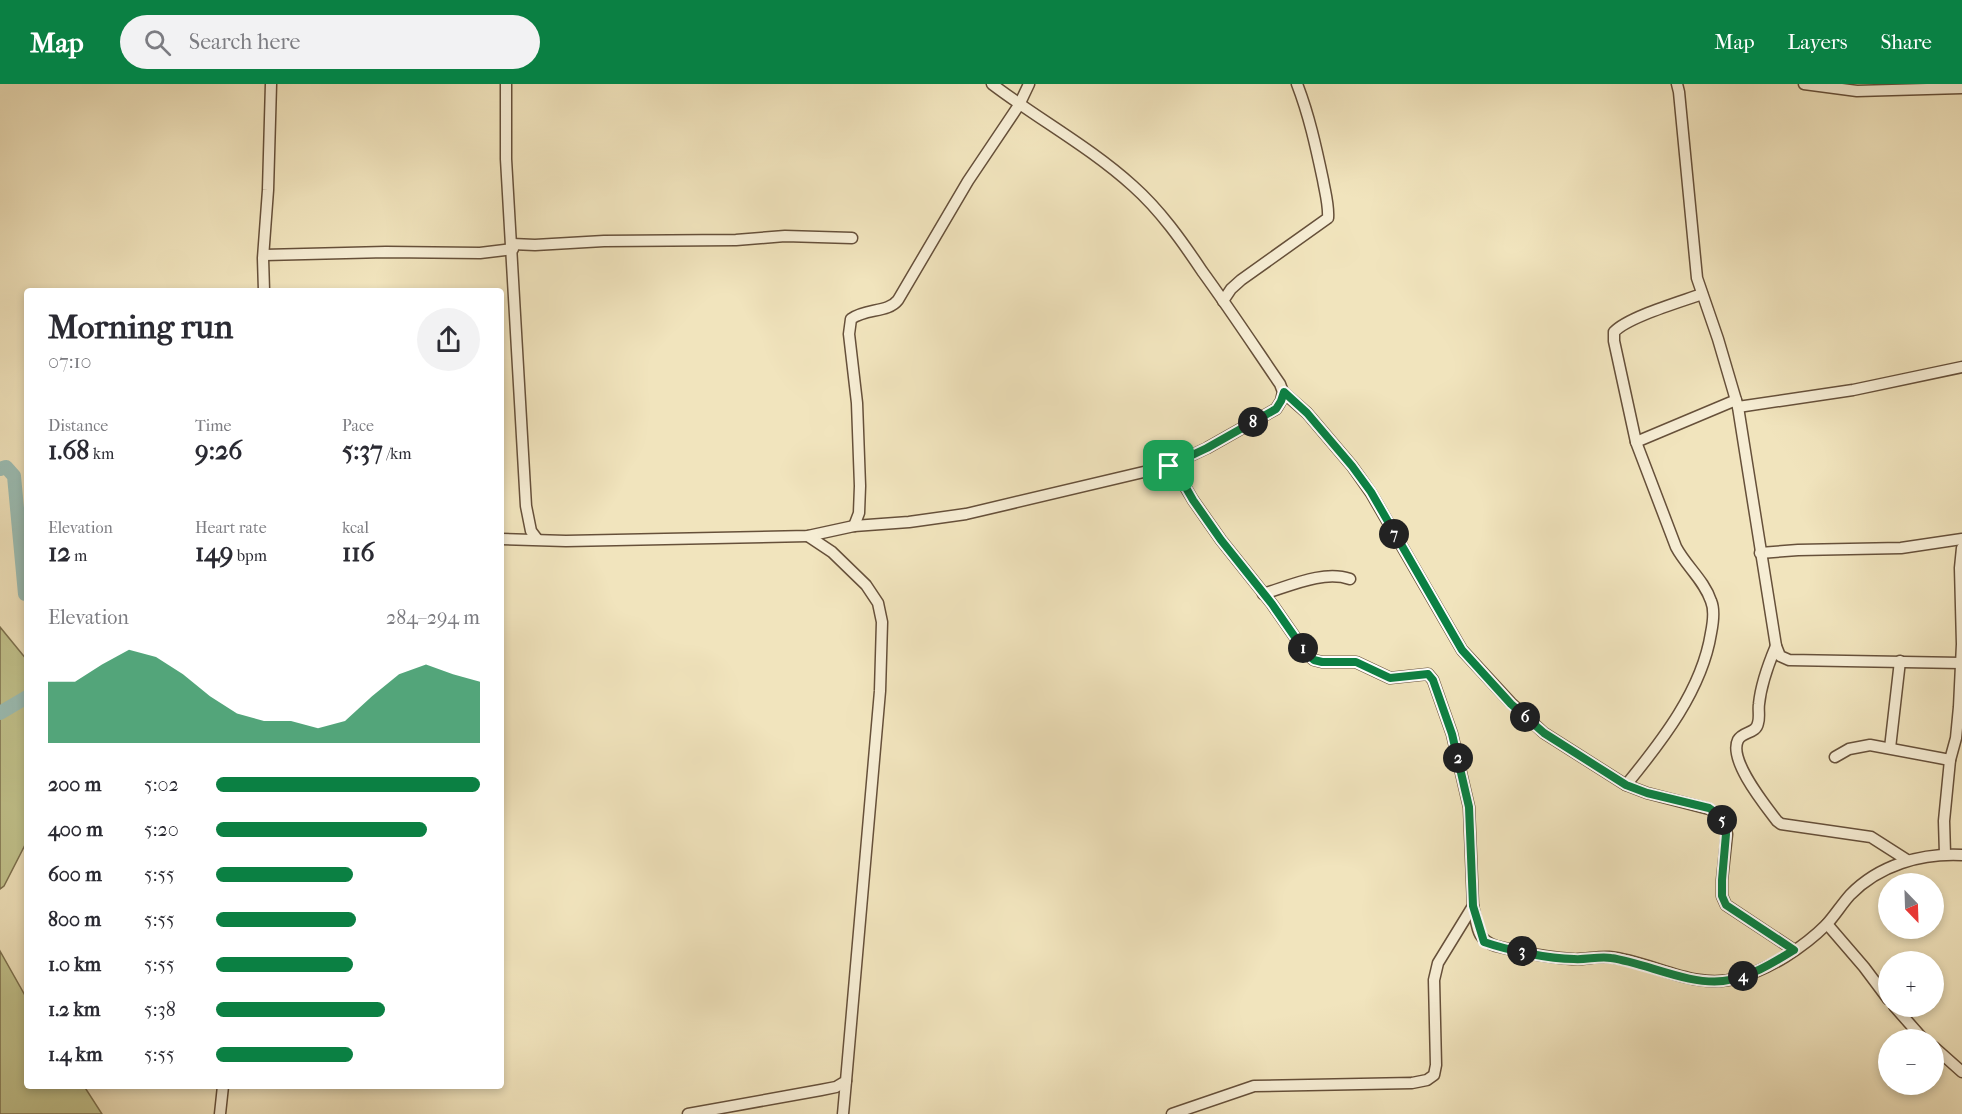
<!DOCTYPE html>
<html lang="en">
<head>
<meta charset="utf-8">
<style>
	:root { --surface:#fff; --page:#f2f2f3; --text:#2b2b33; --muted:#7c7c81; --accent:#0b8043 }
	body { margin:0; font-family:"IM FELL French Canon",serif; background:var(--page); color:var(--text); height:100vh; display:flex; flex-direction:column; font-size:22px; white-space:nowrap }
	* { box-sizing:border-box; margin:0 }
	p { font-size:20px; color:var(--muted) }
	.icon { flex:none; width:33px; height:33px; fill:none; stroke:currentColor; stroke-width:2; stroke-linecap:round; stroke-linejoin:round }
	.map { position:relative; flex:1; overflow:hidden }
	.details { position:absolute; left:24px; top:204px; width:480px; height:801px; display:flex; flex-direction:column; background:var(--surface); border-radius:6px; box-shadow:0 3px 9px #0003 }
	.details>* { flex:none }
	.needle { width:39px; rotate:157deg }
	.buttons { position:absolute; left:1878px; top:789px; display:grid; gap:12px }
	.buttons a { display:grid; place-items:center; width:66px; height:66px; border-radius:50%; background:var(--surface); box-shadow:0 3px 9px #0003; font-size:30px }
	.pin { position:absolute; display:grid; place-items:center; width:51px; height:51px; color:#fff; margin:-26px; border-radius:12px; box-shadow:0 3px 9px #0006 }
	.km { position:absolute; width:30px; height:30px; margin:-15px; border-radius:50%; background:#222; color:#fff; font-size:16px; line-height:30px; text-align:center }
	.round { display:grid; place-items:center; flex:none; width:63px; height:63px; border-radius:32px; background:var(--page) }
	.head { display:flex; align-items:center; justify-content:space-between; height:102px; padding:0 24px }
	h1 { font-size:33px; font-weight:700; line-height:45px }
	.figures { display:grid; grid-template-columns:repeat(3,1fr); gap:9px; height:102px; padding:6px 24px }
	.figures div { display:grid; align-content:center }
	.figures b { font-size:26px; font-weight:700 }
	.figures small { font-size:16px; font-weight:400 }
	.figures p { font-size:16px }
	.chart { height:168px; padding:12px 24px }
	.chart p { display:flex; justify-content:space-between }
	.chart svg { width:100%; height:108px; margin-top:6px; fill:var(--accent); opacity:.7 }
	ul { padding:0 24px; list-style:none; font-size:20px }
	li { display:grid; grid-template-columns:96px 72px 1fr; align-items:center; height:45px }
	li i { height:15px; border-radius:8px; background:var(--accent) }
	header { display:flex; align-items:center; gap:36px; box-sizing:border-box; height:84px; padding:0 30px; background:var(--accent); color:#fff }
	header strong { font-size:28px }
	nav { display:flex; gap:33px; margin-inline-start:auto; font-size:21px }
	.search { width:420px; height:54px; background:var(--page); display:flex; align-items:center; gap:15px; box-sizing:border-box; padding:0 21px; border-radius:33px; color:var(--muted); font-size:22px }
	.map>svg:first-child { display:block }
	.green { fill:#c1c28c; stroke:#7c704e; stroke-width:1.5 }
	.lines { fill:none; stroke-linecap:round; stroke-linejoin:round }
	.river { stroke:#9bbeb5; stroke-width:14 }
	.minor-casing { stroke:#66503a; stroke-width:13 }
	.minor { stroke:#f6edd4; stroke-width:10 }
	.route-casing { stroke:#fff; stroke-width:12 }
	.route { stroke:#0b8043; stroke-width:8 }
</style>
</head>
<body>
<header>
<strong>Map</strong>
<div class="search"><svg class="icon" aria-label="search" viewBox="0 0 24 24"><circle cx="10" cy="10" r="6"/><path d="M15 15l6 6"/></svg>Search here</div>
<nav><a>Map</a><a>Layers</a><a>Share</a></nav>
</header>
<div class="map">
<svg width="1962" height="1030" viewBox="0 0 1962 1030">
	<rect width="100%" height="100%" fill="#f1e4bd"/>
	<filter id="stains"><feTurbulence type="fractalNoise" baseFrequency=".00333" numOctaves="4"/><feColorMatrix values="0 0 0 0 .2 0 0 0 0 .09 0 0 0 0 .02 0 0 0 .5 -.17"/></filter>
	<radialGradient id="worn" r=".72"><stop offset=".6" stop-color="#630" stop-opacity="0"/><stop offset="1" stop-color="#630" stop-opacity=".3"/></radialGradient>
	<g class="green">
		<path d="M 0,543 L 27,576 L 27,757 L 4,802 L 0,805 Z"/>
		<path d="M 0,867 L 27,915 L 27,1002 L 84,1002 L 102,1030 L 0,1030 Z"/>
	</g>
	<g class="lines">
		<g class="river">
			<path d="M 0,385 L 6,383 L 14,392 L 25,510 L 27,510"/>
			<path d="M 0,629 L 27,613"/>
		</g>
		<defs>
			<g id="minor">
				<path d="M 506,0 L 506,75 L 526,422 L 531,447 L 537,455"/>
				<path d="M 1677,0 L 1679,8 L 1697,194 L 1718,255 L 1738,323 L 1776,562 L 1780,572 L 1789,576 L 1961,579"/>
				<path d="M 1804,0 L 1857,7 L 1962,4"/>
				<path d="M 512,160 L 535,161 L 604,157 L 736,156 L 785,152 L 852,154"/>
				<path d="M 264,171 L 386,168 L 480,169 L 513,165"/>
				<path d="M 264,207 L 263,174 L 268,106 L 271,0"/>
				<path d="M 1223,217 L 1231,205 L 1241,196 L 1328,134 C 1329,121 1325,108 1323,96 C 1316,63 1309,31 1297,0"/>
				<path d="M 1283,308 L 1307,329 L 1352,382 L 1371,409 L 1462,566 L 1511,619 L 1544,649 L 1626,701 L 1647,709 L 1709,725 L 1719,731 L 1724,738 L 1727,750 L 1722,796 L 1722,812 L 1726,821 L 1794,866"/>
				<path d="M 1738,323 L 1853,306 L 1962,283"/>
				<path d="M 1636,358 L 1736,316"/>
				<path d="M 1169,382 L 1177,389 L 1193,416 L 1221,456 L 1272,520 L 1306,569 L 1314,576 L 1322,578 L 1356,578 L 1390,594 L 1428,590 L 1433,596 L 1452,650 L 1469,723 L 1473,822 L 1438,879 L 1434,896 L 1436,981 L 1434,991 L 1427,996 L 1412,999 L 1254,1002 L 1172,1030"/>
				<path d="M 854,442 L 859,429 L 860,402 L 857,319 L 849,250 L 851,235 C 866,224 888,229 898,216 L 968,97 L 1019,21 L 1029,0"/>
				<path d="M 501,455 L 566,457 L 808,452 L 854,442 L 909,438 L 966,430 L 1169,382 L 1207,364 L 1276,325 L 1281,317 L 1283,308 L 1280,300 C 1254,262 1229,224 1202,187 C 1182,157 1160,126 1133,102 C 1090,63 1038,35 992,0"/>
				<path d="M 1760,469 L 1798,466 L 1901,464 L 1962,455"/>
				<path d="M 1263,510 C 1290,502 1323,486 1350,495"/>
				<path d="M 1776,562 C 1768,581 1761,600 1759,620 C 1758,626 1760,633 1758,639 C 1756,650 1743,647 1738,656 C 1728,676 1765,721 1777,737 L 1781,740 L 1871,753 L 1907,776"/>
				<path d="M 1890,664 L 1900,577"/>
				<path d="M 1835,673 L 1849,665 L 1870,661 L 1950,676"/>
				<path d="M 1626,701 C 1662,657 1702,606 1711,549 C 1713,539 1715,526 1711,517 C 1704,496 1686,482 1676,463 L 1636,358 L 1614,257 L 1614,248 C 1628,233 1680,218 1702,210"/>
				<path d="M 1945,770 L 1944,737 L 1950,676 L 1956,654 L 1959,623 L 1962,560 L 1960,484 L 1962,464"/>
				<path d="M 1473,822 C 1478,842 1475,855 1496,862 C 1520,868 1547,873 1572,875 C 1584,876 1597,872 1609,873 C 1652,877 1694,907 1738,894 C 1770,885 1803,864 1827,840 C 1835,831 1842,820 1850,811 C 1879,781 1921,769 1962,771"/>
				<path d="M 1827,840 L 1864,883 L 1888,915"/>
				<path d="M 1894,922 L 1924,956"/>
				<path d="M 1934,963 L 1962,988"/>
				<path d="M 220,1030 L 223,1002"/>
				<path d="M 688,1030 L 821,1006 L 836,1003 L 846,997 L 880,607 L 882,538 L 878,519 L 866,501 L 832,468 L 808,452"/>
				<path d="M 843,1030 L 846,997"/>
			</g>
		</defs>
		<use href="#minor" class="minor-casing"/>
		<use href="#minor" class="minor"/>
	</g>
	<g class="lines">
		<defs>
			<path id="route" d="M 1284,308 L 1307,329 L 1352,382 L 1371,408 L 1462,566 L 1511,620 L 1544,649 L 1626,701 L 1647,709 L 1709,724 L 1719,731 L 1724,738 L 1726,750 L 1722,796 L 1722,812 L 1726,821 L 1794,866 C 1773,879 1749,894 1723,897 C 1688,901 1646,879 1611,874 C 1599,872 1586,876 1574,875 C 1549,875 1507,866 1484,858 L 1473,822 L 1469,723 L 1452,650 L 1433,596 L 1428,590 L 1390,594 L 1356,578 L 1322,578 L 1314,576 L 1306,569 L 1272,520 L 1221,456 L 1193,416 L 1177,388 L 1169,382 L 1207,364 L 1276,325 L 1281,317 Z"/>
		</defs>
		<use href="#route" class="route-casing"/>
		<use href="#route" class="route"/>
	</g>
	<rect width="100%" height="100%" filter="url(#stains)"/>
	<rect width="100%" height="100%" fill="url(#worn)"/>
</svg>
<div class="buttons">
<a><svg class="needle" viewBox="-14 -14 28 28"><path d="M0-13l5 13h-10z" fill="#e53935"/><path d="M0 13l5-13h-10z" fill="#7c7c81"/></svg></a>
<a>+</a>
<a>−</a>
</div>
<div class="pin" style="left:1169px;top:382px;background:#1e9e55"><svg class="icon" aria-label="arrive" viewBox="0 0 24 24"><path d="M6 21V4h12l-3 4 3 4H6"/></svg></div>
<b class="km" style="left:1303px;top:564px">1</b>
<b class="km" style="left:1458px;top:674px">2</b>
<b class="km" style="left:1522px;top:867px">3</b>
<b class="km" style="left:1743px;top:892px">4</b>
<b class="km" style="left:1722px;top:736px">5</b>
<b class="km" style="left:1525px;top:633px">6</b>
<b class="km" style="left:1394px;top:450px">7</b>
<b class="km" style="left:1253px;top:338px">8</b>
<section class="details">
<div class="head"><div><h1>Morning run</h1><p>07:10</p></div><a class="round"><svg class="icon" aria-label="share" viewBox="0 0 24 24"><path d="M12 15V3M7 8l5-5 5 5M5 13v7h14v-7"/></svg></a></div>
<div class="figures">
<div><p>Distance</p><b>1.68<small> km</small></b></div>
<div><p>Time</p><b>9:26</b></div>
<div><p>Pace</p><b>5:37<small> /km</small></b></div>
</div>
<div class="figures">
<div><p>Elevation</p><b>12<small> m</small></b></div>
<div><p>Heart rate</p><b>149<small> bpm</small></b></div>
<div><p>kcal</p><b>116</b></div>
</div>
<div class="chart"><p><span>Elevation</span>284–294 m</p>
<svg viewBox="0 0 160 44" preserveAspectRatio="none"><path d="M0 44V19L10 19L20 12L30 6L40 9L50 16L60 25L70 32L80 35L90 35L100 38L110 35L120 25L130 16L140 12L150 16L160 19V44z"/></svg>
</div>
<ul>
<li><b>200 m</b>5:02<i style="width:100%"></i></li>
<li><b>400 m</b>5:20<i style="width:80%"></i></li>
<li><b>600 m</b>5:55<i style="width:52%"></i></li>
<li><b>800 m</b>5:55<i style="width:53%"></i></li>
<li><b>1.0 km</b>5:55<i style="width:52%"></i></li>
<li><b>1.2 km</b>5:38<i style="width:64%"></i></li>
<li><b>1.4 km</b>5:55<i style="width:52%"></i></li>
</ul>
</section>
</div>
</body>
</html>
